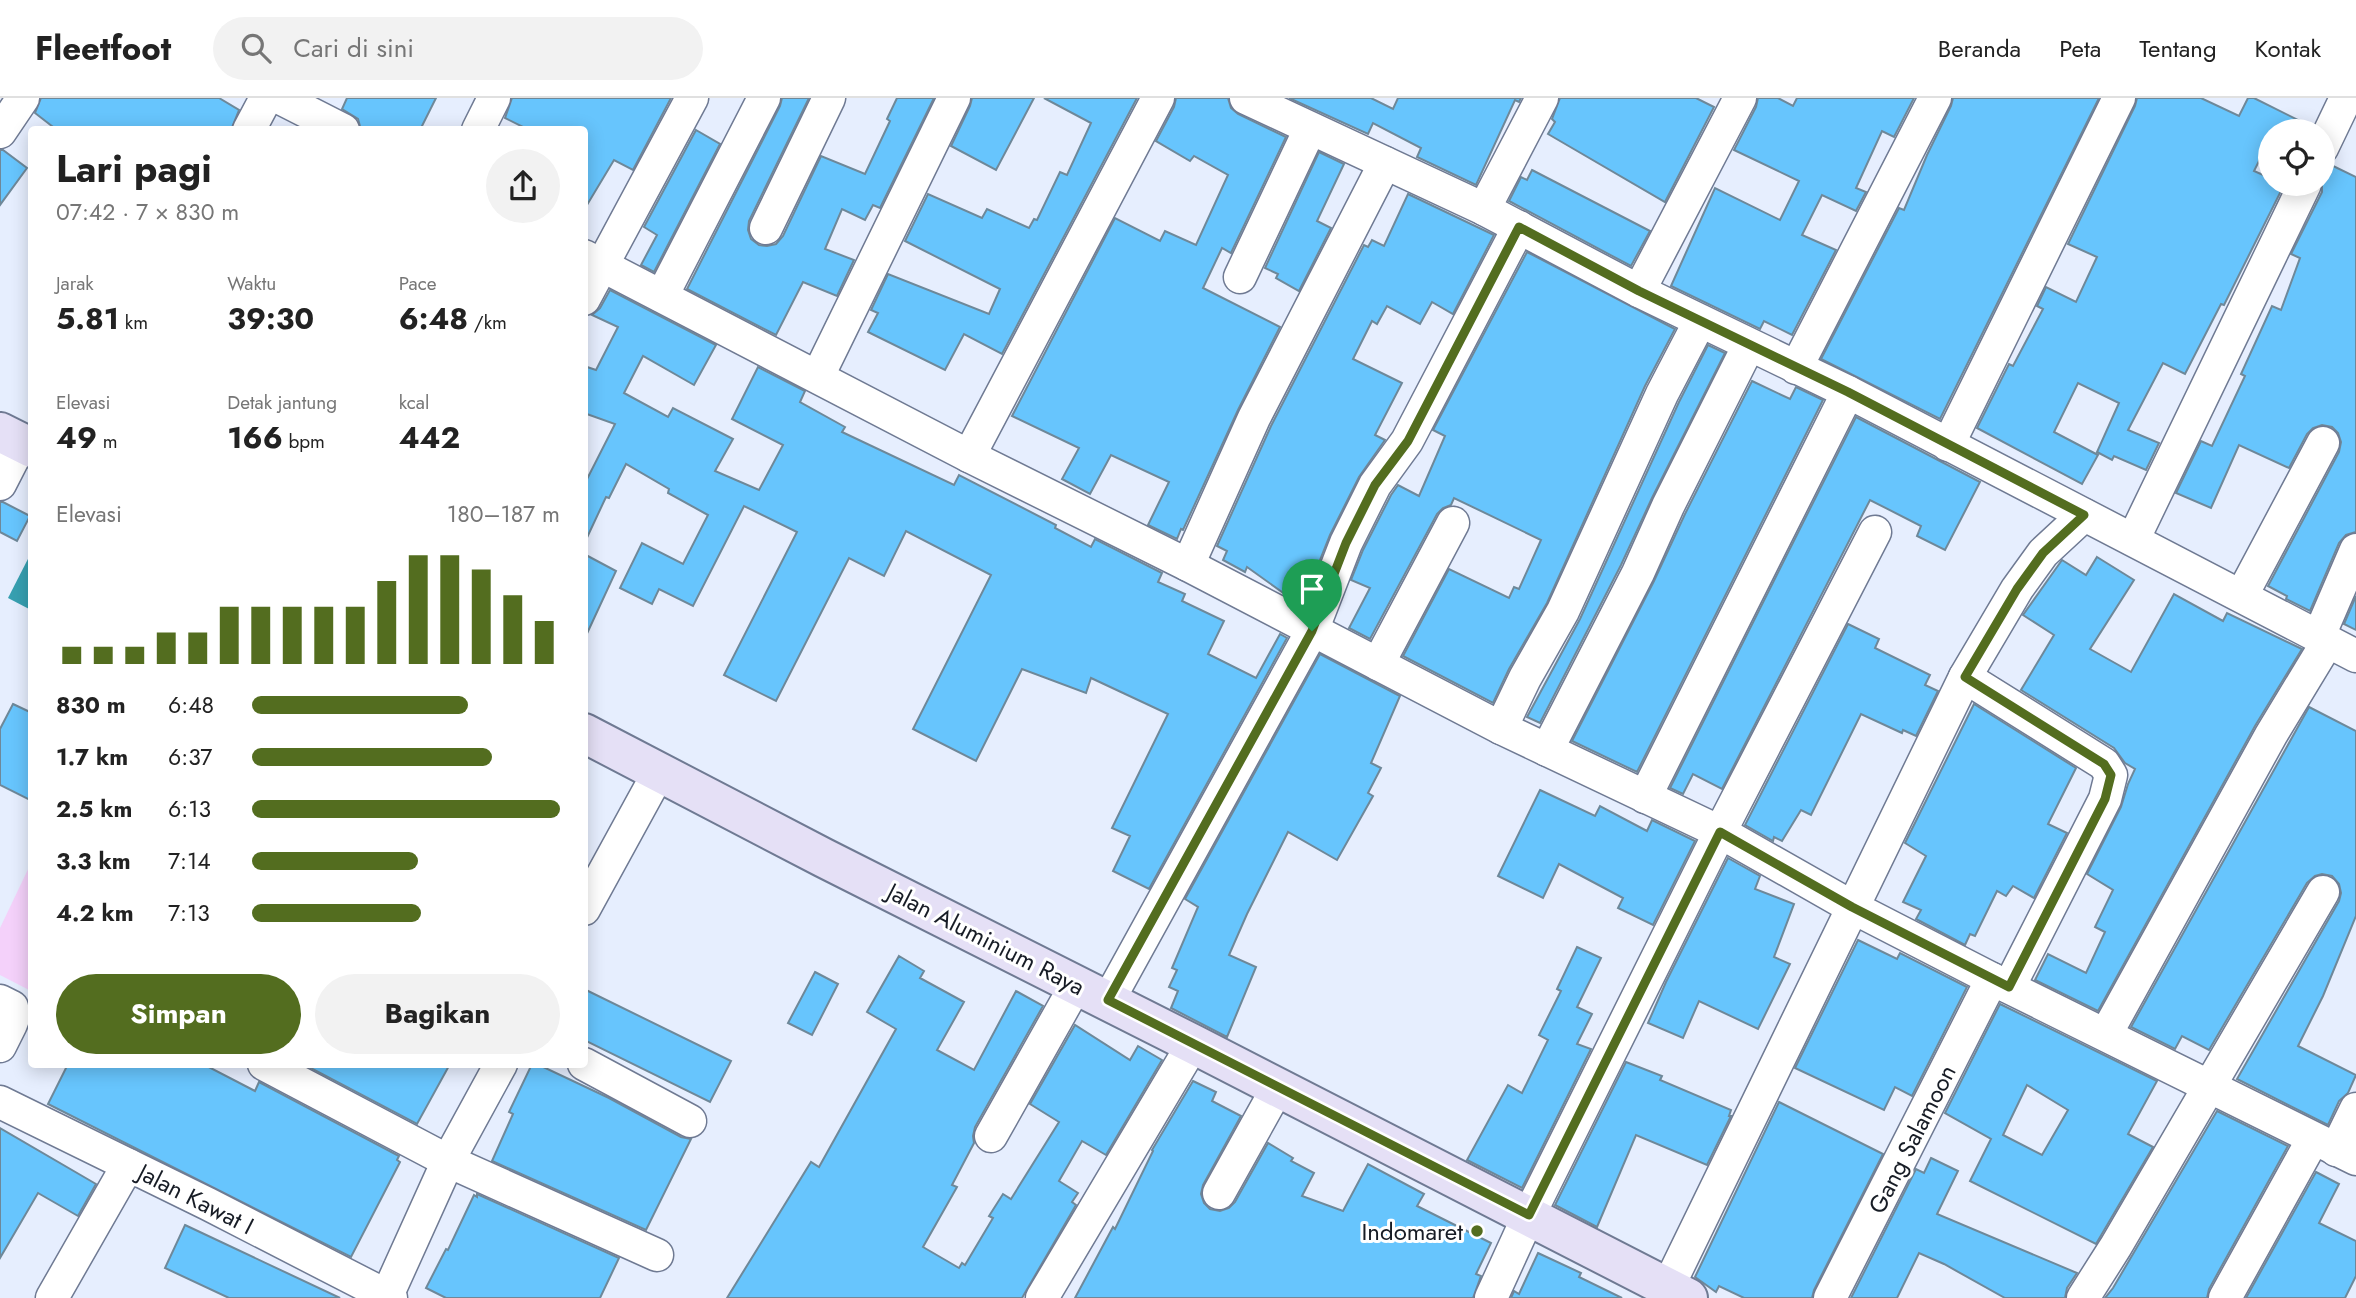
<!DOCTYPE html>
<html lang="id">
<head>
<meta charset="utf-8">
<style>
	:root { --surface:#fff; --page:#f2f2f2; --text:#222; --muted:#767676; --line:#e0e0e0; --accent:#536d1f }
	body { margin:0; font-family:Jost,sans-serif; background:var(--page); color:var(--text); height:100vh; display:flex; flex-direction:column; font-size:26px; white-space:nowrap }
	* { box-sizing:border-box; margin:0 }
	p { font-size:23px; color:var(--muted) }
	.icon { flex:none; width:38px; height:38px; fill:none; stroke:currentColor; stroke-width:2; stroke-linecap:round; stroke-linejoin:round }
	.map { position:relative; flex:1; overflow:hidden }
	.sheet { position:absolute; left:28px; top:28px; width:560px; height:942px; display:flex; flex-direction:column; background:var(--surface); border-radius:7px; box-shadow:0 4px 18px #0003 }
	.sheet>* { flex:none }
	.controls { position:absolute; left:2258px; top:21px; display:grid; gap:14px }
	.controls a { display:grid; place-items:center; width:77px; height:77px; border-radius:50%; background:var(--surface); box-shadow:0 4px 18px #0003; font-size:35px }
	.pin { position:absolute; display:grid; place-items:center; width:60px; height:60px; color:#fff; margin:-72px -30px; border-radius:50% 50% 50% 0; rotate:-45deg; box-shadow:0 0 7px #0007 }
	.pin .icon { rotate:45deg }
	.round { display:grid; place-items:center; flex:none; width:74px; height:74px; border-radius:37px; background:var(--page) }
	.head { display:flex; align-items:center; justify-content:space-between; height:119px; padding:0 28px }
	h1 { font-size:38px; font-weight:700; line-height:52px }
	.metrics { display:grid; grid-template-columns:repeat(3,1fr); gap:10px; height:119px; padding:7px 28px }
	.metrics div { display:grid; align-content:center }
	.metrics b { font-size:30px; font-weight:700 }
	.metrics small { font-size:19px; font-weight:400 }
	.metrics p { font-size:19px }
	.chart { height:196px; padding:14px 28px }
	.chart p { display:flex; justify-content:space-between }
	.chart svg { width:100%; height:126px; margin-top:7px; stroke:var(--accent); stroke-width:6 }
	.primary-button { display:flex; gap:14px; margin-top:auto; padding:14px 28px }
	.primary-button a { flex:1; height:80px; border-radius:42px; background:var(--accent); color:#fff; font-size:28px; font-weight:700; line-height:80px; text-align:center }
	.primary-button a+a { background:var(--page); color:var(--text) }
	ul { padding:0 28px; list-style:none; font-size:23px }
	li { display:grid; grid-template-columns:112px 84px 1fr; align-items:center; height:52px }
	li i { height:18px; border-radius:9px; background:var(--accent) }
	header { display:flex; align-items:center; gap:42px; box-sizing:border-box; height:98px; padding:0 35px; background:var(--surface); border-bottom:2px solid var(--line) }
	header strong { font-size:33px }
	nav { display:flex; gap:38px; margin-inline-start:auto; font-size:24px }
	.search { width:490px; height:63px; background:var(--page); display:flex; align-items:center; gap:18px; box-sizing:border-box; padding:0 24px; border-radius:38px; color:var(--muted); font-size:26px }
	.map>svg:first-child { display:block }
	.green { fill:#f4d1fa }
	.water { fill:#37a0b1 }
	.building { fill:#67c5fd; stroke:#6e8899; stroke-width:2; fill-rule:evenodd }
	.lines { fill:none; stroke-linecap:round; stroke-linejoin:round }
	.minor-casing { stroke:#6f7a93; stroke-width:35 }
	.secondary-casing { stroke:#6f7a93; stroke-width:42 }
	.minor { stroke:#fff; stroke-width:32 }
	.secondary { stroke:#e5e0f6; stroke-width:38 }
	.route-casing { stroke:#fff; stroke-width:14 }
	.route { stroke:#536d1f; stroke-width:9 }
	.poi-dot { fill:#536d1f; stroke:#fff; stroke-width:2.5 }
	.labels { text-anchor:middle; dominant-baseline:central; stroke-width:6; stroke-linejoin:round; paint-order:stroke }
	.street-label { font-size:24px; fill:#171c25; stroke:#fff }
	.poi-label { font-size:24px; fill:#171c25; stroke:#fff; text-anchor:end }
</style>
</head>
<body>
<header>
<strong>Fleetfoot</strong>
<div class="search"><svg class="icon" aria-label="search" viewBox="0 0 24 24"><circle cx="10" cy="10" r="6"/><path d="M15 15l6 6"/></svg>Cari di sini</div>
<nav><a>Beranda</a><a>Peta</a><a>Tentang</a><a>Kontak</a></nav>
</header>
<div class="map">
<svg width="2356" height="1200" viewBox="0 0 2356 1200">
	<rect width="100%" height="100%" fill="#e6eefe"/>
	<path class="green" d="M 31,765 L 31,893 L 0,877 L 0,830 Z"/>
	<path class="water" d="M 31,455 L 31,512 L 8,500 Z"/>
	<g class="building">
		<path d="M 41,0 L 219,0 L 239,12 L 231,32 L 57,32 L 35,15 Z"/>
		<path d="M 347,0 L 436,0 L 420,32 L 361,32 L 358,21 L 342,11 Z"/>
		<path d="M 512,0 L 671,0 L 633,72 L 614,62 L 584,112 L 584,32 L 529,32 L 505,20 Z"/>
		<path d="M 782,0 L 809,0 L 749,123 L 748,132 L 751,141 L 759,147 L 767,148 L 776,146 L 783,138 L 821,58 L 865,76 L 890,23 L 887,21 L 897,0 L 934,0 L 880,110 L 873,107 L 865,122 L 842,111 L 825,151 L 854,162 L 837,198 L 803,184 L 776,237 L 687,191 L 780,8 Z"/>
		<path d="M 972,0 L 1034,0 L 996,72 L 951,48 L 970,8 Z"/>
		<path d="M 1044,0 L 1137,0 L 1002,256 L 964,236 L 945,272 L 868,234 L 878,215 L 871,212 L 888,176 L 989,216 L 1000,191 L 905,143 L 928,96 L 982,120 L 987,111 L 1029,130 L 1034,121 L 1037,122 L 1060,74 L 1067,77 L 1091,25 Z"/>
		<path d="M 1176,0 L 1228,0 L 1231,10 L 1238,16 L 1286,39 L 1231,155 L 1222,150 L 1203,190 L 1280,229 L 1238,312 L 1183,432 L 1181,431 L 1177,441 L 1148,427 L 1169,384 L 1111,357 L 1090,396 L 1062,381 L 1079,350 L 1012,318 L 1115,120 L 1160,143 L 1165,133 L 1196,147 L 1228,77 L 1194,58 L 1190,63 L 1156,43 L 1174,9 Z"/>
		<path d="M 1289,0 L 1371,0 L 1393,11 L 1398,0 L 1521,0 L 1519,4 L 1515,2 L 1476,87 L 1417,59 L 1421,50 L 1373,25 L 1368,36 Z"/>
		<path d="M 1560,0 L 1696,0 L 1714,9 L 1665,104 L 1548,36 L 1555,24 L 1552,21 Z"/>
		<path d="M 1758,0 L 1778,0 L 1793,8 L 1797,0 L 1914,0 L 1894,39 L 1882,33 L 1856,90 L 1866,94 L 1856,113 L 1822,97 L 1802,137 L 1836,152 L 1792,237 L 1764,223 L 1760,231 L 1671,188 L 1715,90 L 1780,122 L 1799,83 L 1734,52 L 1756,9 Z"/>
		<path d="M 1953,0 L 2099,0 L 1940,321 L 1821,261 L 1899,110 L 1904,112 L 1927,57 L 1951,8 Z"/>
		<path d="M 2137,0 L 2201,0 L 2239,18 L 2248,0 L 2254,0 L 2312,29 L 2310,33 L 2270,33 L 2270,41 L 2254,73 L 2270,80 L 2270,86 L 2284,87 L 2224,207 L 2221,206 L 2185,276 L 2163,265 L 2128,332 L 2159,345 L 2146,372 L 2114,358 L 2112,362 L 2097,354 L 2119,305 L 2078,285 L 2054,334 L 2098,357 L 2082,386 L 1977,330 L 2009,266 L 2013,268 L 2043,211 L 2037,208 L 2046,189 L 2076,204 L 2097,159 L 2068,146 L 2135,8 Z"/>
		<path d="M 696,32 L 720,46 L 654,174 L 641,167 L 657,137 L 644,129 Z"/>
		<path d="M 0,52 L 3,52 L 27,70 L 0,107 Z"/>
		<path d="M 1319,54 L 1344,66 L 1317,123 L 1331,130 L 1299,193 L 1276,180 L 1278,176 L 1265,170 Z"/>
		<path d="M 2329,66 L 2356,79 L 2356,434 L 2346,437 L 2339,445 L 2310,513 L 2286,501 L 2287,498 L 2268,488 L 2339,354 L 2341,344 L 2338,335 L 2332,329 L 2322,327 L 2313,330 L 2307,336 L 2289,370 L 2239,347 L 2211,410 L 2176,395 L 2201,343 L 2212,348 L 2245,278 L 2241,276 L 2272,208 L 2281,212 L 2300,160 L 2291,156 L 2322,94 L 2322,68 Z"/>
		<path d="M 1532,72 L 1650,133 L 1631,168 L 1509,103 L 1521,79 L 1527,82 Z"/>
		<path d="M 1408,96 L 1494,137 L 1453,216 L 1432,204 L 1420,226 L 1387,208 L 1377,226 L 1372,223 L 1353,261 L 1402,285 L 1375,337 L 1385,342 L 1359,379 L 1330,437 L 1318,467 L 1313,465 L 1289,499 L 1247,469 L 1245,474 L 1223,462 L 1227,453 L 1217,448 L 1271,328 L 1364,147 L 1368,149 L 1372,142 L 1384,148 Z"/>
		<path d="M 1527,154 L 1675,231 L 1645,288 L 1547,505 L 1509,571 L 1493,605 L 1403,558 L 1449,471 L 1509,500 L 1514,489 L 1519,491 L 1541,442 L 1454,400 L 1451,407 L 1443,410 L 1437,416 L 1370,541 L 1349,530 L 1370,490 L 1351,482 L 1363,452 L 1391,397 L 1398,387 L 1419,398 L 1445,338 L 1433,332 Z"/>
		<path d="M 610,192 L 716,247 L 694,287 L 643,258 L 624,295 L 668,319 L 673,310 L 733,341 L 715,373 L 759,392 L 783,347 L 732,321 L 758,269 L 805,293 L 800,304 L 845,329 L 842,334 L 954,387 L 959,377 L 1056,427 L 1055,430 L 1091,449 L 1095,441 L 1162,475 L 1158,484 L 1185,496 L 1182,503 L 1224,523 L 1208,556 L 1256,580 L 1280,536 L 1287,540 L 1149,791 L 1113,773 L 1130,738 L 1112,730 L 1168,616 L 1091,580 L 1086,595 L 1022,571 L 976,663 L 913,631 L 991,477 L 906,433 L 884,478 L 849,460 L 776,603 L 724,577 L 797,434 L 744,408 L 693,508 L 659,491 L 652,506 L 620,490 L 642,445 L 683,466 L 708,417 L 668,395 L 669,391 L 626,366 L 609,400 L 606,399 L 584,446 L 584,387 L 615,326 L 584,315 L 584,268 L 596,272 L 618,229 L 592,217 L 600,210 Z"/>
		<path d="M 1708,247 L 1725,255 L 1652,400 L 1621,467 L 1540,625 L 1527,619 L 1580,521 L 1679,304 Z"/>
		<path d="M 1752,283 L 1790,301 L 1796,289 L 1823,302 L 1637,674 L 1572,643 L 1654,483 L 1685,416 Z"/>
		<path d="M 1856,319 L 1980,384 L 1945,452 L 1917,438 L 1921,428 L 1870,402 L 1722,691 L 1693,676 L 1683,696 L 1670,690 Z"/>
		<path d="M 0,404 L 3,404 L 30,418 L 17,443 L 0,434 Z"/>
		<path d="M 584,456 L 616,473 L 584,542 Z"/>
		<path d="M 2097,459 L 2134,482 L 2090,551 L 2131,574 L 2174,496 L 2223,523 L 2227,515 L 2302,551 L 2255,628 L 2098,913 L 2035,882 L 2048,856 L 2086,875 L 2105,834 L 2095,829 L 2113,792 L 2087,776 L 2121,709 L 2128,686 L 2135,671 L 2125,665 L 2114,650 L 2021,592 L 2054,537 L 2023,517 L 2062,462 L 2086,477 Z"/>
		<path d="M 2356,498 L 2356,532 L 2344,526 Z"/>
		<path d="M 1848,526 L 1879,541 L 1875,550 L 1930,577 L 1925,587 L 1938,593 L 1916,638 L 1903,632 L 1902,635 L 1861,616 L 1811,717 L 1801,712 L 1782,743 L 1774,739 L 1773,743 L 1745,727 Z"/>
		<path d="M 1320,556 L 1400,598 L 1371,665 L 1381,670 L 1368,695 L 1373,698 L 1337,762 L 1288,734 L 1247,816 L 1229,857 L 1256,869 L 1227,939 L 1171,910 L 1178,893 L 1169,889 L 1177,872 L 1172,870 L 1198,809 L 1185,801 Z"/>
		<path d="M 13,606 L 32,615 L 32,703 L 0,687 L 0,631 Z"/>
		<path d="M 1974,606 L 2076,670 L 2048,726 L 2067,735 L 2034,800 L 2013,788 L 2006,798 L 1997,793 L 1975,838 L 1970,836 L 1965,847 L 1916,821 L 1921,812 L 1903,804 L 1926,758 L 1905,745 Z"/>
		<path d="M 2309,609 L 2356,633 L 2356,818 L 2323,898 L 2298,948 L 2356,977 L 2348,995 L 2339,1003 L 2328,1027 L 2237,981 L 2339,803 L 2341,795 L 2339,786 L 2332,778 L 2322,776 L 2315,778 L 2307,785 L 2209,952 L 2182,938 L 2175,951 L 2131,929 Z"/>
		<path d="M 1540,692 L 1595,718 L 1600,708 L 1647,733 L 1652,722 L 1695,743 L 1653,827 L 1618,810 L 1623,800 L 1559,766 L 1543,800 L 1498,778 Z"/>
		<path d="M 1728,760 L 1760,778 L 1755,791 L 1794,806 L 1774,859 L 1790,866 L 1758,931 L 1699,903 L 1683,940 L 1648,925 L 1666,884 Z"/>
		<path d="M 1858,842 L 1897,861 L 1900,855 L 1967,889 L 1912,998 L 1895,989 L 1884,1012 L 1795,970 Z"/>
		<path d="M 1577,849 L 1601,860 L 1577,909 L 1592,916 L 1577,946 L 1591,951 L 1522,1090 L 1467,1062 L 1508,987 L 1522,995 L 1548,942 L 1539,937 L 1561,893 L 1557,891 Z"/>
		<path d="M 899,858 L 924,873 L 920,880 L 964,904 L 937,952 L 974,972 L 1016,893 L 1043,908 L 975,1029 L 973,1038 L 974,1045 L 952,1087 L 957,1089 L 923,1149 L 959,1170 L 962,1165 L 965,1167 L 993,1120 L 989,1118 L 1003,1096 L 1011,1101 L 1059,1024 L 1030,1006 L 1075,927 L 1130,962 L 1138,948 L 1162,962 L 1106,1057 L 1082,1043 L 1059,1083 L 1078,1095 L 1072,1104 L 1076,1107 L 1022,1200 L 727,1200 L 811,1064 L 819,1069 L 896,931 L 867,914 Z"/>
		<path d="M 815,874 L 838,886 L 812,937 L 788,925 Z"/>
		<path d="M 584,891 L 731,963 L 710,1004 L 584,942 Z"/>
		<path d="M 2000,906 L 2157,983 L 2128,1036 L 2153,1049 L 2096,1146 L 1970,1083 L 1991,1041 L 1945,1015 ZM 2027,987 L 2068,1012 L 2042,1057 L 2003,1037 Z"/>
		<path d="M 1626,964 L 1662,978 L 1660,982 L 1731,1012 L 1729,1018 L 1731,1018 L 1707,1067 L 1636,1037 L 1597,1129 L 1555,1107 Z"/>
		<path d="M 68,966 L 203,966 L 255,993 L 259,984 L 399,1058 L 397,1062 L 400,1064 L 351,1159 L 48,1006 Z"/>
		<path d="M 303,966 L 450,966 L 417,1026 Z"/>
		<path d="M 532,966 L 537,966 L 609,1000 L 681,1039 L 691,1041 L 646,1132 L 492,1063 L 513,1016 L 509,1014 Z"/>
		<path d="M 1193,983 L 1216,994 L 1212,1003 L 1241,1018 L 1203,1087 L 1201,1096 L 1204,1105 L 1210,1111 L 1220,1113 L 1229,1110 L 1235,1104 L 1268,1045 L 1293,1060 L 1291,1063 L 1314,1075 L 1302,1098 L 1343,1113 L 1368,1066 L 1424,1096 L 1417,1108 L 1491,1145 L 1476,1176 L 1481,1178 L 1473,1200 L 1075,1200 L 1113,1129 L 1115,1131 L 1153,1053 L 1152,1052 Z"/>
		<path d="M 1779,1004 L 1883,1056 L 1814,1192 L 1812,1200 L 1744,1200 L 1719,1188 L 1716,1194 L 1695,1179 Z"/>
		<path d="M 2217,1013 L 2288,1048 L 2209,1191 L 2207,1200 L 2105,1200 L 2113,1190 Z"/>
		<path d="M 0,1030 L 96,1086 L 78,1118 L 38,1095 L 0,1160 Z"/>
		<path d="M 1931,1060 L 1958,1073 L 1937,1116 L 2077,1175 L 2067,1190 L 2065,1200 L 2005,1200 L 1944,1166 L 1919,1155 L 1897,1200 L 1851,1200 L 1916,1071 L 1924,1075 Z"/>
		<path d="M 2316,1074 L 2339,1086 L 2319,1125 L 2356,1143 L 2356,1178 L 2345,1200 L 2246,1200 Z"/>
		<path d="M 477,1096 L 619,1160 L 600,1200 L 446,1200 L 426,1190 L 446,1151 L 448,1152 L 474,1097 L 477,1099 Z"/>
		<path d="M 185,1127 L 340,1200 L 229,1200 L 165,1170 Z"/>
		<path d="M 1538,1155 L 1581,1175 L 1579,1179 L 1622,1200 L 1511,1200 L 1514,1193 L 1519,1196 Z"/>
	</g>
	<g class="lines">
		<defs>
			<g id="minor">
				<path d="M 280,0 L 343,32"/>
				<path d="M 1246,0 L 1484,111 L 1639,193 L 1848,294 L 2356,558"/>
				<path d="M 249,32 L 266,0"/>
				<path d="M 478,32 L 494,0"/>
				<path d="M 0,34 L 23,0"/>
				<path d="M 2322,50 L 2346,0"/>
				<path d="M 1484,111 L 1542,0"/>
				<path d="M 766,130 L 829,0"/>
				<path d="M 584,158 L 969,358 L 1188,467 L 1501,630 L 1720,734 L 1852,809 L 1992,881 L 2356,1061"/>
				<path d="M 1240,179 L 1310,31"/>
				<path d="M 1639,193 L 1740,0"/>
				<path d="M 662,198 L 764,0"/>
				<path d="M 584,201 L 692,0"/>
				<path d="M 1796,270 L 1935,0"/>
				<path d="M 818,278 L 954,0"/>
				<path d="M 1948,347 L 2119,0"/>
				<path d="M 969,358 L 1158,0"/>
				<path d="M 0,386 L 21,345"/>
				<path d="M 2134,440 L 2305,86"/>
				<path d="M 1188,467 L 1254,320 L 1385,65"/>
				<path d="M 2242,497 L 2323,345"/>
				<path d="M 2319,538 L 2356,452"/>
				<path d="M 1378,566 L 1453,425"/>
				<path d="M 1965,579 L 2104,666 L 2111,677 L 2105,701 L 2009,889"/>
				<path d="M 1501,630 L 1525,580 L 1563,513 L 1662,296 L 1700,223"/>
				<path d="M 1547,652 L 1638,475 L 1668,408 L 1749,247"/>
				<path d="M 1645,699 L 1848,294"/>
				<path d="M 584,811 L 659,674"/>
				<path d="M 0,903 L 12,909 L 14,918 L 11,926 L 0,948"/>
				<path d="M 1108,903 L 1312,533 L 1346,445 L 1375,387 L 1407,343 L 1519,129"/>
				<path d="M 2106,936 L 2271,637 L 2328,543"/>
				<path d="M 264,966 L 448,1063 L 657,1157"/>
				<path d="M 584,966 L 690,1023"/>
				<path d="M 0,1004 L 208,1106 L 391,1200"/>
				<path d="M 991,1038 L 1076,887"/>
				<path d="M 2336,1052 L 2356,1011"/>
				<path d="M 1219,1095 L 1278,989"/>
				<path d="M 1668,1189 L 1965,579 L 2017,491 L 2043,455 L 2084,417"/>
				<path d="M 52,1200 L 128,1067"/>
				<path d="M 386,1200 L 448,1063 L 501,966"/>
				<path d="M 1042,1200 L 1193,946"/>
				<path d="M 1491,1200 L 1529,1117 L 1720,734 L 1875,434"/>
				<path d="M 1830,1200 L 1992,881"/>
				<path d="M 2083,1200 L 2116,1148 L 2323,794"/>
				<path d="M 2225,1200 L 2313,1041"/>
			</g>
			<g id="secondary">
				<path d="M 0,334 L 32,350"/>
				<path d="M 584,635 L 824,760 L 1193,946 L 1688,1200"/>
			</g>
		</defs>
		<use href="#minor" class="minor-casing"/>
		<use href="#secondary" class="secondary-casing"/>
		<use href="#minor" class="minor"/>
		<use href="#secondary" class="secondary"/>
	</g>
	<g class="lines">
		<defs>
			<path id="route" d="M 1519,129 L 1639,193 L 1848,294 L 2084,417 L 2043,455 L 2017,491 L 1965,579 L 2104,666 L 2111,677 L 2105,701 L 2009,889 L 1852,809 L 1720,734 L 1529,1117 L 1108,902 L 1312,533 L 1346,445 L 1375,387 L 1408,343 Z"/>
		</defs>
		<use href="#route" class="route-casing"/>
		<use href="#route" class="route"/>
	</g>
	<circle class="poi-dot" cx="1477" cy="1133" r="7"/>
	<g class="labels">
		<g class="street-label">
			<text transform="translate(986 841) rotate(27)">Jalan Aluminium Raya</text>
			<text transform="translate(1912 1041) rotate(-63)">Gang Salamoon</text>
			<text transform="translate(196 1101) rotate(27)">Jalan Kawat I</text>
		</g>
		<g class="poi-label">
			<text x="1463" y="1133">Indomaret</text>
		</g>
	</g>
</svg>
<div class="controls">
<a><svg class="icon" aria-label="locate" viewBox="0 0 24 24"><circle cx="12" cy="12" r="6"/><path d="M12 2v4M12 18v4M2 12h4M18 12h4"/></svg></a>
</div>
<div class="pin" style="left:1312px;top:533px;background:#1e9e55"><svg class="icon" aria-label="arrive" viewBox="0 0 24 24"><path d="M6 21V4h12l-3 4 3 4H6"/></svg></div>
<section class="sheet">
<div class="head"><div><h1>Lari pagi</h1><p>07:42 · 7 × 830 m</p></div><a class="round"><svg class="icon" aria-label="share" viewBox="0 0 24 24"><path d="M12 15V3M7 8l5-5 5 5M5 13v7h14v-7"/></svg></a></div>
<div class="metrics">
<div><p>Jarak</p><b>5.81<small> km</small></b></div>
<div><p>Waktu</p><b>39:30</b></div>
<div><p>Pace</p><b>6:48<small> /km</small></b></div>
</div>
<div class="metrics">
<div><p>Elevasi</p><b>49<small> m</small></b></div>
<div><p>Detak jantung</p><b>166<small> bpm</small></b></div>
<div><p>kcal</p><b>442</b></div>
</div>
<div class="chart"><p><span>Elevasi</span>180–187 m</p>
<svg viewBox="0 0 160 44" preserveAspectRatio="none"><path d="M5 44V38M15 44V38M25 44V38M35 44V33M45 44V33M55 44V24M65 44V24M75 44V24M85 44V24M95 44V24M105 44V15M115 44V6M125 44V6M135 44V11M145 44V20M155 44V29"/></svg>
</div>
<ul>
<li><b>830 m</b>6:48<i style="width:70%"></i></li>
<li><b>1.7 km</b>6:37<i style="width:78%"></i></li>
<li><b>2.5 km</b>6:13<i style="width:100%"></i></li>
<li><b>3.3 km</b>7:14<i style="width:54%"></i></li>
<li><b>4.2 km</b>7:13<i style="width:55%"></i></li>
</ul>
<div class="primary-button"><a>Simpan</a><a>Bagikan</a></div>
</section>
</div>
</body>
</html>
